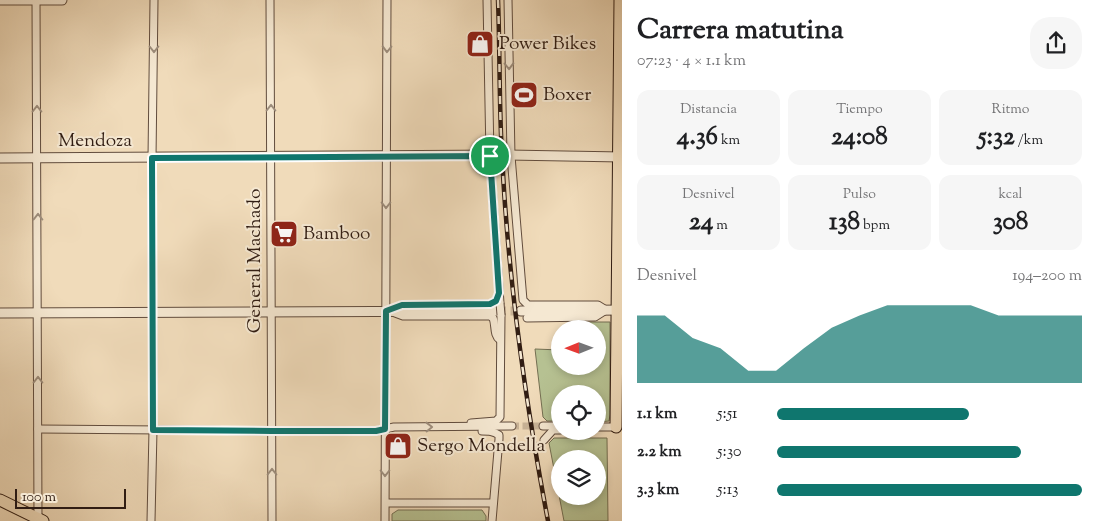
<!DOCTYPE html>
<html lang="es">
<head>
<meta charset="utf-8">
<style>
	:root { --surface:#fff; --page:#f6f6f6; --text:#202124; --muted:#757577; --accent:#0f766e }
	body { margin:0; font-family:"Sorts Mill Goudy",serif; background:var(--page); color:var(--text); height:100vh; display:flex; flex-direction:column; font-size:19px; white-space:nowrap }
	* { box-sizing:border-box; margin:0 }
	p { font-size:16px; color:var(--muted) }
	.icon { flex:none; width:28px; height:28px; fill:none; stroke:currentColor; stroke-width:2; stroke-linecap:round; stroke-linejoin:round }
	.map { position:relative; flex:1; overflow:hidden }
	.side { display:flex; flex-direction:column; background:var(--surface); width:475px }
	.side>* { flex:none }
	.needle { width:32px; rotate:269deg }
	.buttons { position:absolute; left:551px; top:320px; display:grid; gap:10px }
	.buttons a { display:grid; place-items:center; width:55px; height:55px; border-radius:50%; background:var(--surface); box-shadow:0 2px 8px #0003; font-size:25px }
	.scale { position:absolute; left:15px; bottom:12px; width:111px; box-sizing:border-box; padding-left:5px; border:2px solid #311d13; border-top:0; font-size:14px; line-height:18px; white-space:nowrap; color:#311d13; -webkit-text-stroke:4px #f5e8d2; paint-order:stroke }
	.pin { position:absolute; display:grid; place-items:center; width:42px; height:42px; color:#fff; margin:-21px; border:2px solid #fff; border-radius:50%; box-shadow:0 1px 5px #0007 }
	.round { display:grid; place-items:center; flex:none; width:52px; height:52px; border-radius:20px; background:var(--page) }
	.head { display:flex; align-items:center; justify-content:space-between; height:85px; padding:0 15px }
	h1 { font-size:28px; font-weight:700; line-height:38px }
	.figures { display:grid; grid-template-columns:repeat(3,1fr); gap:8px; height:85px; padding:5px 15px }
	.figures div { display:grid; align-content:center; border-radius:12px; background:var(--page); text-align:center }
	.figures b { font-size:25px; font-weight:700 }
	.figures small { font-size:14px; font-weight:400 }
	.figures p { font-size:14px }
	.chart { height:140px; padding:10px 15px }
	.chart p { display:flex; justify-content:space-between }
	.chart svg { width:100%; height:90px; margin-top:5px; fill:var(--accent); opacity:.7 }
	ul { padding:0 15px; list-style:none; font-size:16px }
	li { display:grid; grid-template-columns:80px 60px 1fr; align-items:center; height:38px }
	li i { height:12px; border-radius:6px; background:var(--accent) }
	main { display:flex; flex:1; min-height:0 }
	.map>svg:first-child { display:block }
	.green { fill:#b6c192; stroke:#746f52; fill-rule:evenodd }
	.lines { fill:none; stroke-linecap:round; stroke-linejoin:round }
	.minor-tunnel { stroke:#cab599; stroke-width:7; stroke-dasharray:7 3.5; stroke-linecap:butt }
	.tertiary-tunnel { stroke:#cab599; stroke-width:9; stroke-dasharray:9 4.5; stroke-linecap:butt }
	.minor-casing { stroke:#614c3d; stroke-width:9 }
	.tertiary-casing { stroke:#614c3d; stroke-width:11 }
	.primary-casing { stroke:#311d13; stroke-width:13 }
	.minor { stroke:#f5e8d2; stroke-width:7 }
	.tertiary { stroke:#f5e8d2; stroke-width:9 }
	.primary { stroke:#f0dbba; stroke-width:11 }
	.rail-casing { stroke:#311d13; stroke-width:4.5 }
	.rail { stroke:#f5e8d2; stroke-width:2.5; stroke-dasharray:8; stroke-linecap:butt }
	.minor-bridge-casing { stroke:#614c3d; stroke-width:9; stroke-linecap:butt }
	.minor-bridge { stroke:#f5e8d2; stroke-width:7 }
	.oneway { stroke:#9d8d7c }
	.route-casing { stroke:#fff; stroke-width:10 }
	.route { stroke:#0f766e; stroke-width:6 }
	.labels { text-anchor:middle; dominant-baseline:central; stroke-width:4; stroke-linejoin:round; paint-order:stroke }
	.poi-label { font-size:19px; fill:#311d13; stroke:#f5e8d2; text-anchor:start }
	.street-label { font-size:19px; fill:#311d13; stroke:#f5e8d2 }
</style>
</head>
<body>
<main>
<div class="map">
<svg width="622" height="521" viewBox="0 0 622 521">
	<rect width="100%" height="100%" fill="#f0dbba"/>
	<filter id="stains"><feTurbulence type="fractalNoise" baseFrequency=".004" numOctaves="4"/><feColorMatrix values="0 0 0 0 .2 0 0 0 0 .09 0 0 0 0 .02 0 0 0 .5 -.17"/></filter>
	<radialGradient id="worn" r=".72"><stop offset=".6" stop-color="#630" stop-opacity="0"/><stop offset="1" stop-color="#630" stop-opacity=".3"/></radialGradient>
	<g class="green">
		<path d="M 584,322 L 610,322 L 610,415 L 609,421 L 598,422 L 598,394 L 560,394 L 560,421 L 547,421 L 543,417 L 535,349 L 560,350 L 560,366 L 598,366 L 598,329 L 584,329 Z"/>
		<path d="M 554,438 L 607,438 L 608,521 L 564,521 L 549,443 ZM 560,459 L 598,459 L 598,496 L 560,496 Z"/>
		<path d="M 398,510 L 482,510 L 486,516 L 486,521 L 392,521 L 392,514 Z"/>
	</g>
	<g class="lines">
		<path class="minor-tunnel" d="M 512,426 L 543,426"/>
		<path class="tertiary-tunnel" d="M 497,311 L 521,311"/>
		<defs>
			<g id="minor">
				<path d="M 36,0 L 38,521"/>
				<path d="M 270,0 L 272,521"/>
				<path d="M 487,0 L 490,156 L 500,303"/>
				<path d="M 508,0 L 511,156 L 523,300 L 528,305 L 598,305 L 606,310 L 595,317 L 527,318"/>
				<path d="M 390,310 L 402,305 L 490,304 L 496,301 L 498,296"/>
				<path d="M 395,313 L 403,316 L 490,316 L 493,318 C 496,325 493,335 500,340"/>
				<path d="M 471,423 L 496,421 L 500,417 L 501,315"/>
				<path d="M 543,426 L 560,426"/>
				<path d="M 598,427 L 616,427"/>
				<path d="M 38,429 L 272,431 L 376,431 L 394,427 L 512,426"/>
				<path d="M 482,431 C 489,431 493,431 499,435 L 499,439 L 492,521"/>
				<path d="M 544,440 L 553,430 L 560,430"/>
				<path d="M 386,503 L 493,503"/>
				<path d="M 151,521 L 153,430 L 152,158 L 154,0"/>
				<path d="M 385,521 L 387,0"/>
			</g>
			<g id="tertiary">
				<path d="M 0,0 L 62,0"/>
				<path d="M 0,158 L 502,155 L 622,157"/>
				<path d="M 521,311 L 622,310"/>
				<path d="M 0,313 L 497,311"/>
			</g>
			<g id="primary">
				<path d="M 616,427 L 620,0"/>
				<path d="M 0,500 L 43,521"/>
			</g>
		</defs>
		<use href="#minor" class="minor-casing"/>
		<use href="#tertiary" class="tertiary-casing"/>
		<use href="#primary" class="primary-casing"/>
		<use href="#minor" class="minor"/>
		<use href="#tertiary" class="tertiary"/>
		<use href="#primary" class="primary"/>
		<defs>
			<path id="rail" d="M 498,0 C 500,52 499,104 502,156 C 508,278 525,400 548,521"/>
		</defs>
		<use href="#rail" class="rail-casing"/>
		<use href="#rail" class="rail"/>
		<defs>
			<path id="minor-bridge" d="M 500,303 L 501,315"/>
		</defs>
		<use href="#minor-bridge" class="minor-bridge-casing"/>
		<use href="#minor-bridge" class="minor-bridge"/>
	</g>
	<defs><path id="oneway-chevron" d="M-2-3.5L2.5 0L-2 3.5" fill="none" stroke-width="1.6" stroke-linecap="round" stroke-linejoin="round" transform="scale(1.25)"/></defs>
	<g class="oneway">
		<use href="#oneway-chevron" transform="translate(154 49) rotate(90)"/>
		<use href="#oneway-chevron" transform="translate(387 49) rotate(91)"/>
		<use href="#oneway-chevron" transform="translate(509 66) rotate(89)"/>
		<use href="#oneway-chevron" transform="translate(271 108) rotate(-90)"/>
		<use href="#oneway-chevron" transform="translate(37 109) rotate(-90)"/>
		<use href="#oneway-chevron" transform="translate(386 205) rotate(90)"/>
		<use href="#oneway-chevron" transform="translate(38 217) rotate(-90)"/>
		<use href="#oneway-chevron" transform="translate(38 380) rotate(-90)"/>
		<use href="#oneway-chevron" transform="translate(429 427) rotate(-1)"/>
		<use href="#oneway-chevron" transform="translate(272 472) rotate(-90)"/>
		<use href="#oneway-chevron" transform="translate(385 473) rotate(90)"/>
	</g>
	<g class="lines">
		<defs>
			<path id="route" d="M 490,156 L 499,293 L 496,301 L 490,304 L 402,305 L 386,311 L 385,429 L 376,431 L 272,431 L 153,430 L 152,158 Z"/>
		</defs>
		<use href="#route" class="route-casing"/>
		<use href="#route" class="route"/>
	</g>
	<defs>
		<symbol id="shop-square" viewBox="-11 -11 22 22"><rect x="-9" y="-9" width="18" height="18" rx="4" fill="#8f2418" stroke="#f5e8d2"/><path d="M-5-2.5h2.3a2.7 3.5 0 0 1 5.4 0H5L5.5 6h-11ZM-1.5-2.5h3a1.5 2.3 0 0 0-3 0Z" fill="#fff"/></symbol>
		<symbol id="stadium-square" viewBox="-11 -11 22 22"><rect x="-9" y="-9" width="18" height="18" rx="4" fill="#8f2418" stroke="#f5e8d2"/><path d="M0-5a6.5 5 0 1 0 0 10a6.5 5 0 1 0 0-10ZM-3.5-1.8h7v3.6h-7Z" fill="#fff"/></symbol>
		<symbol id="supermarket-square" viewBox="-11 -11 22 22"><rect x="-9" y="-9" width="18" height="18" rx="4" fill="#8f2418" stroke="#f5e8d2"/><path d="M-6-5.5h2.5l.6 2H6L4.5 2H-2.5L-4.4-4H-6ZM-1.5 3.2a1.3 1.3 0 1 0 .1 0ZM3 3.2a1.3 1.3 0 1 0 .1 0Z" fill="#fff"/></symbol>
	</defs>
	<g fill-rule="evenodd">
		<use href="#shop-square" x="464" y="28" width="32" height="32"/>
		<use href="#stadium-square" x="508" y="79" width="32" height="32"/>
		<use href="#supermarket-square" x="268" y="218" width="32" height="32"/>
		<use href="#shop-square" x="382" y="430" width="32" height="32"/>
	</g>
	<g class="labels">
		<g class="poi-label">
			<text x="499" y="44">Power Bikes</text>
			<text x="543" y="95">Boxer</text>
			<text x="303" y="234">Bamboo</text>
			<text x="417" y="446">Sergo Mondella</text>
		</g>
		<g class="street-label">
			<text x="95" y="141">Mendoza</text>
			<text transform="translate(255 261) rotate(-90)">General Machado</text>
		</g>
	</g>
	<rect width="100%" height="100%" filter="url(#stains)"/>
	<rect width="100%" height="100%" fill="url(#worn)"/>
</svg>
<div class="buttons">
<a><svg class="needle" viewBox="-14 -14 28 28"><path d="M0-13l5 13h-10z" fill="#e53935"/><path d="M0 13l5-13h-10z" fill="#757577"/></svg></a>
<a><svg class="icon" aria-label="locate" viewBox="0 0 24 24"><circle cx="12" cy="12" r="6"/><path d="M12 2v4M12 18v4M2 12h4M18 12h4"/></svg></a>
<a><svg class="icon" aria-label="layers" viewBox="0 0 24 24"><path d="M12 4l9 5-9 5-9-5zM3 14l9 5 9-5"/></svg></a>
</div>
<div class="scale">100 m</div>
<div class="pin" style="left:490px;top:156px;background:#1e9e55"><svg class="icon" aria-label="arrive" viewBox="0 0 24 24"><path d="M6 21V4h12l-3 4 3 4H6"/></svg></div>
</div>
<section class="side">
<div class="head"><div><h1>Carrera matutina</h1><p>07:23 · 4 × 1.1 km</p></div><a class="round"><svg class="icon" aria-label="share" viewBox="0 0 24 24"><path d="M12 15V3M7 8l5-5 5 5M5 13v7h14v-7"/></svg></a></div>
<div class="figures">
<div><p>Distancia</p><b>4.36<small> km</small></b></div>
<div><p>Tiempo</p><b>24:08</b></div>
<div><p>Ritmo</p><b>5:32<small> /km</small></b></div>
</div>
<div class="figures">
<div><p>Desnivel</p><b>24<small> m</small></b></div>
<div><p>Pulso</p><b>138<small> bpm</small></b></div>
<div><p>kcal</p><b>308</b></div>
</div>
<div class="chart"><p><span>Desnivel</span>194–200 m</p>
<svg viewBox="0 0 160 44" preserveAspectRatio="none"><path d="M0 44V11L10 11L20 22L30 27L40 38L50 38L60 27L70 17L80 11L90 6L100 6L110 6L120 6L130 11L140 11L150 11L160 11V44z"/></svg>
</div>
<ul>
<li><b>1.1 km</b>5:51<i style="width:63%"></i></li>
<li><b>2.2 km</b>5:30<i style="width:80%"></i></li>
<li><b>3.3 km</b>5:13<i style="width:100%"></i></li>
</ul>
</section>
</main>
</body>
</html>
